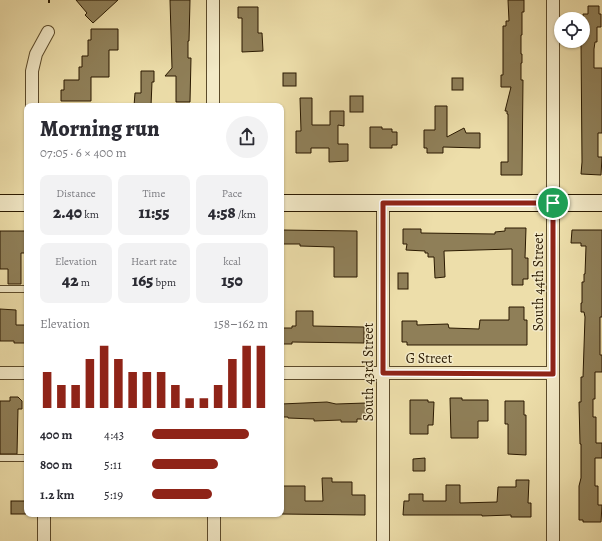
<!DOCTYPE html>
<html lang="en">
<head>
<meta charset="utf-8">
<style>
	:root { --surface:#fff; --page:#f2f2f3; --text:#2b2b33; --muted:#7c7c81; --accent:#8f2418 }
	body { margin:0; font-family:Alegreya,serif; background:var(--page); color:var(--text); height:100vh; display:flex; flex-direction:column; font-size:15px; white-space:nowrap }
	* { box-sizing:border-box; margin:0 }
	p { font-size:13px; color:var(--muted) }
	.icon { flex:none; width:22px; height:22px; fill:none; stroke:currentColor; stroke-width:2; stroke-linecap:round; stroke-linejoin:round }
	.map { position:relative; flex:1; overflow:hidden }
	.panel { position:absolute; left:24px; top:103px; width:260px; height:414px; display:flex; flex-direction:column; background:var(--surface); border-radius:8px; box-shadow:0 1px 3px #0004 }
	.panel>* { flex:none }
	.controls { position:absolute; left:554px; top:12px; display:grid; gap:8px }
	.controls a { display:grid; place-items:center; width:36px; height:36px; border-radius:50%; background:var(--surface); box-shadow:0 1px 3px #0004; font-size:20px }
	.pin { position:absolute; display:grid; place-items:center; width:34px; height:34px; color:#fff; margin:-17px; border:2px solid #fff; border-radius:50%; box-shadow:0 1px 4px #0007 }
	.round { display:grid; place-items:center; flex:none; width:42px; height:42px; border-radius:21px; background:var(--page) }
	.summary { display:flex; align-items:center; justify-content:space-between; height:68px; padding:0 16px }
	h1 { font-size:22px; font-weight:800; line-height:30px }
	.metrics { display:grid; grid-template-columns:repeat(3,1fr); gap:6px; height:68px; padding:4px 16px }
	.metrics div { display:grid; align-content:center; border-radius:8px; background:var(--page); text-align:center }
	.metrics b { font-size:17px; font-weight:800 }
	.metrics small { font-size:11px; font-weight:400 }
	.metrics p { font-size:11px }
	.chart { height:112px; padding:8px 16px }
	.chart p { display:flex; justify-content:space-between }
	.chart svg { width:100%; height:72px; margin-top:4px; stroke:var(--accent); stroke-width:6 }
	ul { padding:0 16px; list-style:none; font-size:13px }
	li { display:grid; grid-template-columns:64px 48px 1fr; align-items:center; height:30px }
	li i { height:10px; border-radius:5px; background:var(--accent) }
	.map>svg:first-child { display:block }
	.building { fill:#8f7f58; stroke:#2a1900 }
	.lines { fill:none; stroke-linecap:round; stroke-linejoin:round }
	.lane-casing { stroke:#5b4a2a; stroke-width:8 }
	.street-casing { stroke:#5b4a2a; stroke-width:14 }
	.secondary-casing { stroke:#2a1900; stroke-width:18 }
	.path { stroke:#2a1900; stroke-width:2; stroke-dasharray:3 2; stroke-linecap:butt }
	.lane { stroke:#f3eac8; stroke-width:6 }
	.street { stroke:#f3eac8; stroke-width:12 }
	.secondary { stroke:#f3eac8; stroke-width:16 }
	.route-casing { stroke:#fff; stroke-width:8 }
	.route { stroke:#8f2418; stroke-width:5 }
	.labels { text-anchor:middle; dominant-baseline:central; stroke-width:3; stroke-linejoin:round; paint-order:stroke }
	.street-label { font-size:14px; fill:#2a1900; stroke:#f3eac8 }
</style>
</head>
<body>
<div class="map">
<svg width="602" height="541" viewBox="0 0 602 541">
	<rect width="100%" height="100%" fill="#eddeaa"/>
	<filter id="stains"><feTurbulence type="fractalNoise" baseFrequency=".005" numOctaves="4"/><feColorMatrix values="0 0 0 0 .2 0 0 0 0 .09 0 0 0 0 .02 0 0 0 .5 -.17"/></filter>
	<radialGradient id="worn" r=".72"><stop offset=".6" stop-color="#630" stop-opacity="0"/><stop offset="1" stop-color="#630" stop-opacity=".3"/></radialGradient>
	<g class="building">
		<path d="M 76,0 L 118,0 L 93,23 L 85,15 L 87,13 Z"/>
		<path d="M 170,0 L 190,0 L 189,41 L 188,41 L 188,58 L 191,58 L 190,102 L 176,102 L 176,76 L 165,76 L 172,68 Z"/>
		<path d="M 508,0 L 524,0 L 524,12 L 522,12 L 522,35 L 521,35 L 521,54 L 522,54 L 522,63 L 521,63 L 521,80 L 523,80 L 522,175 L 501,175 L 501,162 L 508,162 L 508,114 L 507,114 L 507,111 L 505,111 L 511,87 L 501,87 L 501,75 L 503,75 L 503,26 L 506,26 L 506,21 L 509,21 Z"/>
		<path d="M 588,6 L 599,6 L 599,14 L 601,14 L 601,27 L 597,27 L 597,42 L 595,42 L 594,49 L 594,68 L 602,68 L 602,133 L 598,133 L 598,157 L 602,157 L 601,175 L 581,174 L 582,162 L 581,41 L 584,41 L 583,14 L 588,14 Z"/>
		<path d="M 238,7 L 258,7 L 258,33 L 262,33 L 263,51 L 242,52 L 242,18 L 238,18 Z"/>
		<path d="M 91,29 L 118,29 L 118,50 L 109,50 L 109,77 L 91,77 L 91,101 L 61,101 L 61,90 L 64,90 L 64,80 L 79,80 L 79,67 L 82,67 L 82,56 L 88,56 L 88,40 L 91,40 Z"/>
		<path d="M 141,71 L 154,71 L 154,82 L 152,82 L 151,106 L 134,106 L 135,93 L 141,93 Z"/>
		<rect x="283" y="73" width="13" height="13"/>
		<rect x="452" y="78" width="11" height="12"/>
		<rect x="350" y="96" width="13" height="16"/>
		<path d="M 300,98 L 312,98 L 312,125 L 330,125 L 330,111 L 344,111 L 344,126 L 338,125 L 338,144 L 348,144 L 348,161 L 329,162 L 329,148 L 311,148 L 311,153 L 296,153 L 296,131 L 301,131 Z"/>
		<path d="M 435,106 L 447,106 L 447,137 L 464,128 L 466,133 L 480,133 L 480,148 L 443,147 L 443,153 L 427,153 L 427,148 L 424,148 L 424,130 L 435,130 Z"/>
		<path d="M 370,127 L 382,127 L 382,129 L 392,129 L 392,132 L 397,132 L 397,145 L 392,145 L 392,148 L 370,148 Z"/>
		<path d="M 505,228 L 526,228 L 525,258 L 528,258 L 528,279 L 523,279 L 523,285 L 512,285 L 512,249 L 444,251 L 445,277 L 435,278 L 434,257 L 428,257 L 428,253 L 425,253 L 425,251 L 406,250 L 407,244 L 403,244 L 403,229 L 421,229 L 421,233 L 495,234 L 495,232 L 505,231 Z"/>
		<path d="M 281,230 L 357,231 L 357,277 L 334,277 L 334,247 L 300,246 L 300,244 L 281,244 Z"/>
		<path d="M 572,230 L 602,230 L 602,317 L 600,317 L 600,355 L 602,355 L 602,372 L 595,372 L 595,399 L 593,399 L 593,417 L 596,417 L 596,443 L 602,443 L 602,458 L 595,458 L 595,486 L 598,486 L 598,505 L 602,505 L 601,522 L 583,522 L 583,520 L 579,520 L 579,486 L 581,478 L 581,444 L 580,444 L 579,402 L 581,402 L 581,377 L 583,377 L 585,317 L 584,312 L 581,312 L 581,303 L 582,303 L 582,282 L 584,282 L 584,274 L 585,274 L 586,246 L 581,246 L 581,243 L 571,243 Z"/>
		<path d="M 0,231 L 27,231 L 27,253 L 21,253 L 21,284 L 8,284 L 8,269 L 0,269 Z"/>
		<rect x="398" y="273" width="10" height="16"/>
		<path d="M 509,307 L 524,307 L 524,320 L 527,320 L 527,345 L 407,345 L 407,342 L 402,342 L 402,321 L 417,321 L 417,325 L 448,324 L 449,328 L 479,329 L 480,320 L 509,320 Z"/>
		<path d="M 0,309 L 16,310 L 16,325 L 27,325 L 27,343 L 14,343 L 14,341 L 0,341 Z"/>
		<path d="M 296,311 L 313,311 L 313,326 L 364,327 L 364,343 L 292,342 L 292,344 L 281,344 L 281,328 L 292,328 L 292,326 L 296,326 Z"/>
		<path d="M 10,397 L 18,397 L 22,401 L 22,409 L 18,409 L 17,454 L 0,454 L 0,401 L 10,401 Z"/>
		<path d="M 450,398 L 462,398 L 462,400 L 488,400 L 488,421 L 478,421 L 478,438 L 451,438 Z"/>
		<path d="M 410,400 L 428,400 L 428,402 L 434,402 L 433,425 L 428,425 L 428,434 L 410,434 Z"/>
		<path d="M 505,401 L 524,401 L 524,415 L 526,415 L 526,455 L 508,454 L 508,424 L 505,424 Z"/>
		<path d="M 327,402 L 336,404 L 366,403 L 366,419 L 357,419 L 357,422 L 341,422 L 341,420 L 314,421 L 314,419 L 288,418 L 288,417 L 281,417 L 281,404 Z"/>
		<path d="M 425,458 L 425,471 L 413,471 L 413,459 Z"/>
		<path d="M 322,478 L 332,478 L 332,482 L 352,482 L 352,495 L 365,495 L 365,515 L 281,514 L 281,486 L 305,486 L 305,501 L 323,501 Z"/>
		<path d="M 516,480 L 529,480 L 528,503 L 531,503 L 531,517 L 511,517 L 511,515 L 482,516 L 482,515 L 403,515 L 404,501 L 409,501 L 409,494 L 423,494 L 423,501 L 446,501 L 446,485 L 460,485 L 460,503 L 497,502 L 498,487 L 516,487 Z"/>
		<rect x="11" y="501" width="15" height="13"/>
	</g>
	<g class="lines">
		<defs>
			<g id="lane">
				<path d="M 0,289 L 27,289"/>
				<path d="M 0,458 L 27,458"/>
			</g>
			<g id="street">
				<path d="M 213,0 L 213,106"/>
				<path d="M 553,0 L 553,541"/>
				<path d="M 32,106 L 32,71 L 36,54 L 48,32"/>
				<path d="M 0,373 L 27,373"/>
				<path d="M 281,373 L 553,373"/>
				<path d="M 214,514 L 214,541"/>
				<path d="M 44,541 L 44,514"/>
				<path d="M 383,541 L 383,203"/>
			</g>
			<g id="secondary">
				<path d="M 0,203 L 27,203"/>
				<path d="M 281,203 L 602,203"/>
			</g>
		</defs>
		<use href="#lane" class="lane-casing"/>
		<use href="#street" class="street-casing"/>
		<use href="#secondary" class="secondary-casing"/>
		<path class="path" d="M 49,0 L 49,4"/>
		<use href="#lane" class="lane"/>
		<use href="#street" class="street"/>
		<use href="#secondary" class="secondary"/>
	</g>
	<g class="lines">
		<defs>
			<path id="route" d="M 383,203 L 553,203 L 553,374 L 383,373 Z"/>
		</defs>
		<use href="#route" class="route-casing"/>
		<use href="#route" class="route"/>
	</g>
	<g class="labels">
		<g class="street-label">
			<text transform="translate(538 282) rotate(-90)">South 44th Street</text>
			<text x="429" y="358">G Street</text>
			<text transform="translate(368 372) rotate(-90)">South 43rd Street</text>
		</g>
	</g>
	<rect width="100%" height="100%" filter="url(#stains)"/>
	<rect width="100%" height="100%" fill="url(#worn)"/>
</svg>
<div class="controls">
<a><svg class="icon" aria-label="locate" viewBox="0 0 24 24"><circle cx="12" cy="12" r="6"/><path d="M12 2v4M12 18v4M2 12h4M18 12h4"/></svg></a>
</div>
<div class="pin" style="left:553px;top:203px;background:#1e9e55"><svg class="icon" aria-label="arrive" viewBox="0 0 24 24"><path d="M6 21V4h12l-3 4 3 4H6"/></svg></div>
<section class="panel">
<div class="summary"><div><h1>Morning run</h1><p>07:05 · 6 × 400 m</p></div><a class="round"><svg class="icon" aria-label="share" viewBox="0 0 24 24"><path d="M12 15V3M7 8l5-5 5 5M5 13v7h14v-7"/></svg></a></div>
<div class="metrics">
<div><p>Distance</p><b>2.40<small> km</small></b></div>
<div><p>Time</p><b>11:55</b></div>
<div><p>Pace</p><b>4:58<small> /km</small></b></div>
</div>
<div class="metrics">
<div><p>Elevation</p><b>42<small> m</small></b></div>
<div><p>Heart rate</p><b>165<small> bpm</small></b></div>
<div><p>kcal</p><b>150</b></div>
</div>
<div class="chart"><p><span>Elevation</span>158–162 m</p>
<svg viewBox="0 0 160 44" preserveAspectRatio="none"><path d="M5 44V22M15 44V30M25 44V30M35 44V14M45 44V6M55 44V14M65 44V22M75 44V22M85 44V22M95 44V30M105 44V38M115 44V38M125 44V30M135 44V14M145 44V6M155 44V6"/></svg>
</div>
<ul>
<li><b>400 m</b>4:43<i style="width:84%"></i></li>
<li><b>800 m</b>5:11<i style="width:57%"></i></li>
<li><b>1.2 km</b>5:19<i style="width:52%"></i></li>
</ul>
</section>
</div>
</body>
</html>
